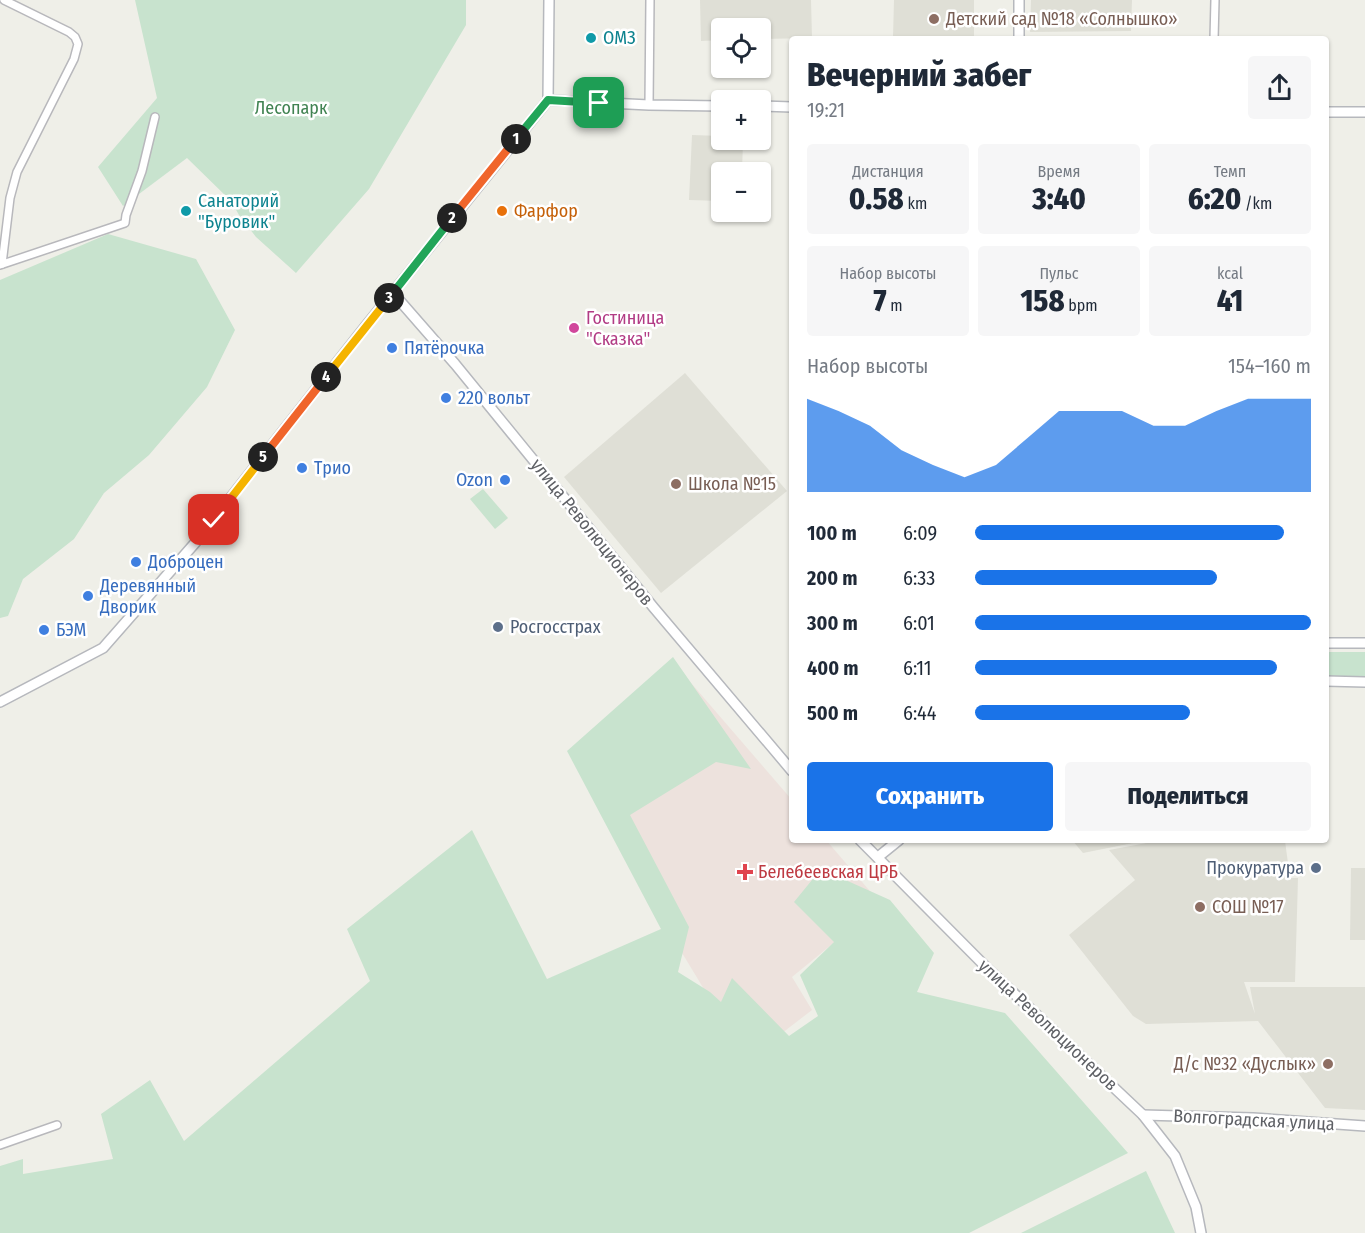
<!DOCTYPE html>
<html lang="ru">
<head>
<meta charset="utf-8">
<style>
	:root { --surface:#fff; --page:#f6f6f7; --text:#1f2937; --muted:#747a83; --accent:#1a73e8 }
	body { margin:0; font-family:"Fira Sans Condensed",sans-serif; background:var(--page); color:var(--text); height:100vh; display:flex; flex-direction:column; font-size:22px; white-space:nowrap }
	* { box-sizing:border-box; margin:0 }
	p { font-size:20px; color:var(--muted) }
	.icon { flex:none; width:33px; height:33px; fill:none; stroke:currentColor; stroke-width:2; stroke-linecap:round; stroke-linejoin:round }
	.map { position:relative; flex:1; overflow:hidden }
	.sheet { position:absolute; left:789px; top:36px; width:540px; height:807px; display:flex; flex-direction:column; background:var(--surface); border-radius:6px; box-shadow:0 2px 4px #0004 }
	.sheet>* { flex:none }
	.controls { position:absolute; left:711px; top:18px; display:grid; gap:12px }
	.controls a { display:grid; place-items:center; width:60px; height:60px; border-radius:6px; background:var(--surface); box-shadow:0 2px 4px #0004; font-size:30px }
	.pin { position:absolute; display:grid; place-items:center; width:51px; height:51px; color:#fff; margin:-26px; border-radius:12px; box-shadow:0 3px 9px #0006 }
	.km { position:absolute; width:30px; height:30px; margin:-15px; border-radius:50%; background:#222; color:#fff; font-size:16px; line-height:30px; text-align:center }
	.round { display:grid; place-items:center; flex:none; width:63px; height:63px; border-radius:6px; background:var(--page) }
	.overview { display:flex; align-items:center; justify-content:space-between; height:102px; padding:0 18px }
	h1 { font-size:33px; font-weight:800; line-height:45px }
	.stats { display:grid; grid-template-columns:repeat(3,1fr); gap:9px; height:102px; padding:6px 18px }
	.stats div { display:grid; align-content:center; border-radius:6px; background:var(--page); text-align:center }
	.stats b { font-size:30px; font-weight:800 }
	.stats small { font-size:16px; font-weight:400 }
	.stats p { font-size:16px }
	.chart { height:168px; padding:12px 18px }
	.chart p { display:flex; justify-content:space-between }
	.chart svg { width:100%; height:108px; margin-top:6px; fill:var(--accent); opacity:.7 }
	.action { display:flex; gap:12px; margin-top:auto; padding:12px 18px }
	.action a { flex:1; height:69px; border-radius:6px; background:var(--accent); color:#fff; font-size:24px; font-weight:800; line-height:69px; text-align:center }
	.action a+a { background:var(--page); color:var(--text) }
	ul { padding:0 18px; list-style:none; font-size:20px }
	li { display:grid; grid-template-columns:96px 72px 1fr; align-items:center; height:45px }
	li i { height:15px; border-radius:8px; background:var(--accent) }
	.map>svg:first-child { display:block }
	.education { fill:#dfdfd6 }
	.medical { fill:#ede2dd }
	.green { fill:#c8e3ce }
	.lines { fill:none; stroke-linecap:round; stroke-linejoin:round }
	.street-casing { stroke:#b8b8bc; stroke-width:10 }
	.secondary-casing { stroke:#b6b8bd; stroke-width:12 }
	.street { stroke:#fff; stroke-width:7 }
	.secondary { stroke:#fff; stroke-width:9 }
	.split-1-casing { stroke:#fff; stroke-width:12 }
	.split-2-casing { stroke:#fff; stroke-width:12 }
	.split-3-casing { stroke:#fff; stroke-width:12 }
	.split-4-casing { stroke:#fff; stroke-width:12 }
	.split-5-casing { stroke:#fff; stroke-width:12 }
	.split-6-casing { stroke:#fff; stroke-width:12 }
	.split-1 { stroke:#22a559; stroke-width:8 }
	.split-2 { stroke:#f0652b; stroke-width:8 }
	.split-3 { stroke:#22a559; stroke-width:8 }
	.split-4 { stroke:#f5b400; stroke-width:8 }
	.split-5 { stroke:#f0652b; stroke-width:8 }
	.split-6 { stroke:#f5b400; stroke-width:8 }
	.education-dot { fill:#8d6e63; stroke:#fff; stroke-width:2 }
	.culture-dot { fill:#0f9aa8; stroke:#fff; stroke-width:2 }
	.food-dot { fill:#e8710a; stroke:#fff; stroke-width:2 }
	.hotel-dot { fill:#d1479c; stroke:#fff; stroke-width:2 }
	.shop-dot { fill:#3f7fe0; stroke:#fff; stroke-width:2 }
	.service-dot { fill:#5c6f8a; stroke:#fff; stroke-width:2 }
	.health-dot { fill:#e0444e; stroke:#fff; stroke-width:2 }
	.labels { text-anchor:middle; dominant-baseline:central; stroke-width:5; stroke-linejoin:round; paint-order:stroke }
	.education-label { font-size:18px; fill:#785e54; stroke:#fff; text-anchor:start }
	.culture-label { font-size:18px; fill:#0d838f; stroke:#fff; text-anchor:start }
	.park-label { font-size:18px; fill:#418352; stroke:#fff }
	.food-label { font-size:18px; fill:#c56008; stroke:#fff; text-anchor:start }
	.hotel-label { font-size:18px; fill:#b23c85; stroke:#fff; text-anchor:start }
	.shop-label { font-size:18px; fill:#366cbe; stroke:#fff; text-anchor:start }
	.street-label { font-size:18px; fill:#5f6166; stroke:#fff }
	.service-label { font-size:18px; fill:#4e5e75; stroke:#fff; text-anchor:start }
	.health-label { font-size:18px; fill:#be3a42; stroke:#fff; text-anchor:start }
</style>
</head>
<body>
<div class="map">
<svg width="1365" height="1233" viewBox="0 0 1365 1233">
	<rect width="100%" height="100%" fill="#efefe8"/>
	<g class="education">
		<path d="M 700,0 L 811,0 L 812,38 L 761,39 L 760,28 L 722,28 L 721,40 L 701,41 Z"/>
		<path d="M 894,0 L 974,0 L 974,39 L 893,37 Z"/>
		<path d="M 1031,0 L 1132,0 L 1131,31 L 1030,32 Z"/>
		<path d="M 692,135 L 721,136 L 722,140 L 743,140 L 742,172 L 722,172 L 721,201 L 689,200 Z"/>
		<path d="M 685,373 L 787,491 L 661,593 L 564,477 Z"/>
		<path d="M 1072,840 L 1148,840 L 1083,853 Z"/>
		<path d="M 1215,840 L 1285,841 L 1290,878 L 1298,878 L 1295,982 L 1244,982 L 1255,1014 L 1250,987 L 1365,987 L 1365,1110 L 1325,1108 L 1258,1021 L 1146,1024 L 1133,1016 L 1069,935 L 1135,880 L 1109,850 L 1152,842 Z"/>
		<path d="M 1351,868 L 1365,868 L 1365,940 L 1350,940 Z"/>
	</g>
	<path class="medical" d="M 673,662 L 792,800 L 792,840 L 826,840 L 881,904 L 792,977 L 812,1010 L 747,1060 L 676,943 L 569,751 Z"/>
	<g class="green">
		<path d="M 135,0 L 466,0 L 466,25 L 369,189 L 296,273 L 256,237 L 239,215 L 231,201 L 187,158 L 123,206 L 98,167 L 157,98 Z"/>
		<path d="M 108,234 L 196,259 L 235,330 L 207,387 L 149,455 L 104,493 L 74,539 L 23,579 L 8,616 L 0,618 L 0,280 Z"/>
		<path d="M 483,489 L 508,518 L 495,529 L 470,499 Z"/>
		<rect x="1326" y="652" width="39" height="25"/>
		<path d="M 673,657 L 751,769 L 716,762 L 630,815 L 689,927 L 678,972 L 710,992 L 721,1002 L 732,978 L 789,1036 L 818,1016 L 800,975 L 834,942 L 794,902 L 821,869 L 890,900 L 934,953 L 917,992 L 1005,1013 L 1128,1153 L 969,1233 L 0,1233 L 0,1166 L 23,1159 L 23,1174 L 113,1159 L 101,1114 L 150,1080 L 184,1141 L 370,981 L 347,929 L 472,830 L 547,979 L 661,929 L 567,751 Z"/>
		<path d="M 1146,1171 L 1175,1233 L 1021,1233 Z"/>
	</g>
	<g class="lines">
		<defs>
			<g id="street">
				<path d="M 1214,39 L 1215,0"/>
				<path d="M 649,105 L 650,0"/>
				<path d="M 2,264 L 10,198 L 17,172 L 74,59 L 78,44 L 75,37 L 69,32 L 4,0"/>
				<path d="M 0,265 L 125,223 L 126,215 L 142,171 L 155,117"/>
				<path d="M 0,1145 L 57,1125"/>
			</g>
			<g id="secondary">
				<path d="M 1019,39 L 1019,0"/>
				<path d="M 548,100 L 649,105 L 722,106"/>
				<path d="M 548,100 L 549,0"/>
				<path d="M 760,106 L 792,107"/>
				<path d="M 1326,112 L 1365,112"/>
				<path d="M 393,293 L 455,364 L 654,608 L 792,771"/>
				<path d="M 1326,643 L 1365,643"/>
				<path d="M 1326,681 L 1365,682"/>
				<path d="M 0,702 L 103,648 L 195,543 L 365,327 L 548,100"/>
				<path d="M 860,840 L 987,968 L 1143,1115 L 1175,1156 L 1196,1207 L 1201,1233"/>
				<path d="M 878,857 L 899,840"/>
				<path d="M 1143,1115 L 1253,1118 L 1365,1126"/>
			</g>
		</defs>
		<use href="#street" class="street-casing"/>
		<use href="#secondary" class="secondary-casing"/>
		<use href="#street" class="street"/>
		<use href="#secondary" class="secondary"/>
	</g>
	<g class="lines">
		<defs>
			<path id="split-1" d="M 516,139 L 548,100 L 599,103"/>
			<path id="split-2" d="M 452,218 L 516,139"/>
			<path id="split-3" d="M 389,298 L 452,218"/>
			<path id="split-4" d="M 326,377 L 389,298"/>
			<path id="split-5" d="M 263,457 L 326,377"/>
			<path id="split-6" d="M 214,520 L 263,457"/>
		</defs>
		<use href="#split-1" class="split-1-casing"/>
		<use href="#split-2" class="split-2-casing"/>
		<use href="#split-3" class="split-3-casing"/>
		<use href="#split-4" class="split-4-casing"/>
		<use href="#split-5" class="split-5-casing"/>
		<use href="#split-6" class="split-6-casing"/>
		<use href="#split-1" class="split-1"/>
		<use href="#split-2" class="split-2"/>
		<use href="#split-3" class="split-3"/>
		<use href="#split-4" class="split-4"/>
		<use href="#split-5" class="split-5"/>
		<use href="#split-6" class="split-6"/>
	</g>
	<g class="education-dot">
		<circle cx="934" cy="19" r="6"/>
		<circle cx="676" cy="484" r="6"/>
		<circle cx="1200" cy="907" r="6"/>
		<circle cx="1328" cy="1064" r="6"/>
	</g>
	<g class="culture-dot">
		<circle cx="591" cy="38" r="6"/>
		<circle cx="186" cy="211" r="6"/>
	</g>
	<circle class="food-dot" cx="502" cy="211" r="6"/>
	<circle class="hotel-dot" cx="574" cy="328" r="6"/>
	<g class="shop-dot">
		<circle cx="392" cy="348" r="6"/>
		<circle cx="446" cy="398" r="6"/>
		<circle cx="302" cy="468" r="6"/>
		<circle cx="505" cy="480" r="6"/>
		<circle cx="136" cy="562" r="6"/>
		<circle cx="88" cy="596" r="6"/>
		<circle cx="44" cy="630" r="6"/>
	</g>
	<g class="service-dot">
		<circle cx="498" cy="627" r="6"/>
		<circle cx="1316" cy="868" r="6"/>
	</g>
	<path class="health-dot" d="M742 863h6v6h6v6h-6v6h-6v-6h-6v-6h6z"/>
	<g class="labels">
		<g class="education-label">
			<text x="946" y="19">Детский сад №18 «Солнышко»</text>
			<text x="688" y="484">Школа №15</text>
			<text x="1212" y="907">СОШ №17</text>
			<text x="1316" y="1064" text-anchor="end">Д/с №32 «Дуслык»</text>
		</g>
		<g class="culture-label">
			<text x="603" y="38">ОМЗ</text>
			<text x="198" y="201">Санаторий<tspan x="198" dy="21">"Буровик"</tspan></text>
		</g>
		<g class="park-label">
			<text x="291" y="108">Лесопарк</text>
		</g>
		<g class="food-label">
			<text x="514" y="211">Фарфор</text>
		</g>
		<g class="hotel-label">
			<text x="586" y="318">Гостиница<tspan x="586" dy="21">"Сказка"</tspan></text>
		</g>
		<g class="shop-label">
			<text x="404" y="348">Пятёрочка</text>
			<text x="458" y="398">220 вольт</text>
			<text x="314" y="468">Трио</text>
			<text x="493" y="480" text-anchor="end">Ozon</text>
			<text x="148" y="562">Доброцен</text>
			<text x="100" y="586">Деревянный<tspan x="100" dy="21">Дворик</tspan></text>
			<text x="56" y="630">БЭМ</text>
		</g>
		<g class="street-label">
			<text transform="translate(592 532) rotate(51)">улица Революционеров</text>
			<text transform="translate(1048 1025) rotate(43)">улица Революционеров</text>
			<text transform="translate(1254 1120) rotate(3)">Волгоградская улица</text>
		</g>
		<g class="service-label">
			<text x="510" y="627">Росгосстрах</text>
			<text x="1304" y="868" text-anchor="end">Прокуратура</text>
		</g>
		<g class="health-label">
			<text x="758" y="872">Белебеевская ЦРБ</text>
		</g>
	</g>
</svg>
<div class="controls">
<a><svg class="icon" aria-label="locate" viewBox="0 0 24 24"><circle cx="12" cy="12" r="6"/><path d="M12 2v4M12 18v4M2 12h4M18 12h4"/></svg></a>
<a>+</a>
<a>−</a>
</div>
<div class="pin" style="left:599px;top:103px;background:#1e9e55"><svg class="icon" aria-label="arrive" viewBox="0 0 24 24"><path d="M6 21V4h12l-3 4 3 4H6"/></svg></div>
<div class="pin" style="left:214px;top:520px;background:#d93025"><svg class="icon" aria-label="check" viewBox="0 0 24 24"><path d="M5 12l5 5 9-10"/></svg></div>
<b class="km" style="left:516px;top:139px">1</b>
<b class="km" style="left:452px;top:218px">2</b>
<b class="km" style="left:389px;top:298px">3</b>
<b class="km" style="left:326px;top:377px">4</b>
<b class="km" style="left:263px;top:457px">5</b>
<section class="sheet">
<div class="overview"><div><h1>Вечерний забег</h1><p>19:21</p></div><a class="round"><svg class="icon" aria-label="share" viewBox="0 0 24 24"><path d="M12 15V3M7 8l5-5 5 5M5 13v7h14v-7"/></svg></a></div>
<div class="stats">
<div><p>Дистанция</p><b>0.58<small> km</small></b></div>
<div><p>Время</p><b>3:40</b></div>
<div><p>Темп</p><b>6:20<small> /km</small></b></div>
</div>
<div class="stats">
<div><p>Набор высоты</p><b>7<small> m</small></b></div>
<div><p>Пульс</p><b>158<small> bpm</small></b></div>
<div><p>kcal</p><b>41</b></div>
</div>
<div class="chart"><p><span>Набор высоты</span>154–160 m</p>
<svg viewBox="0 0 160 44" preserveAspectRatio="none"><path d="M0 44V6L10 11L20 17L30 27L40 33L50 38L60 33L70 22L80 11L90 11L100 11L110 17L120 17L130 11L140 6L150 6L160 6V44z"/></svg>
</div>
<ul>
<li><b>100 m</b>6:09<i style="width:92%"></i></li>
<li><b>200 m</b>6:33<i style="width:72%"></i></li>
<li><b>300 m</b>6:01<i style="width:100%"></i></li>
<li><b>400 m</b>6:11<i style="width:90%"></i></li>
<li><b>500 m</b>6:44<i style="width:64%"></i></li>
</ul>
<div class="action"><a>Сохранить</a><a>Поделиться</a></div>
</section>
</div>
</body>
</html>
